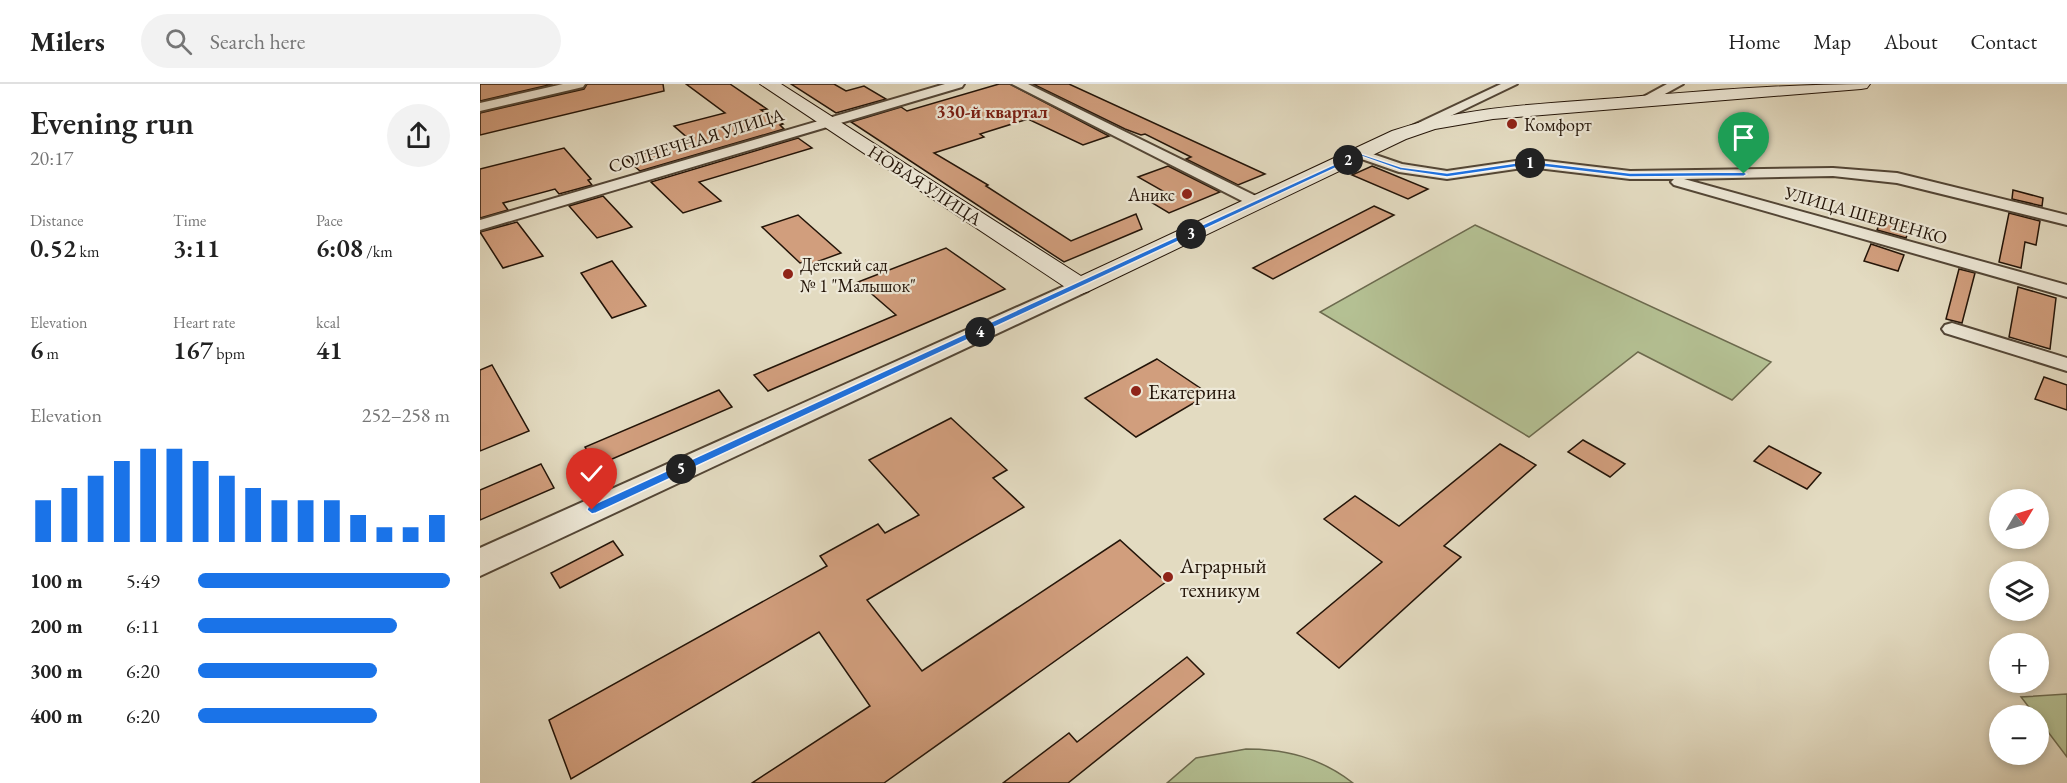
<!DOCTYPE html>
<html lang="en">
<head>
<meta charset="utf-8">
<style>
	:root { --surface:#fff; --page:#f2f2f2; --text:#222; --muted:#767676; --line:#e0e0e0; --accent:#1a73e8 }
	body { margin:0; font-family:"EB Garamond",serif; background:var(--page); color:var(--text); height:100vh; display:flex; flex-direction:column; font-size:22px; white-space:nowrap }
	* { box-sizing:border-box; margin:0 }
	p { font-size:20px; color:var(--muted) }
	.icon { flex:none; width:33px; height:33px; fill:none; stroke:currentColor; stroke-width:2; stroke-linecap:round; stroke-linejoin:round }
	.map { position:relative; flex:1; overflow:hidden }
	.sheet { display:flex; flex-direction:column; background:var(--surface); width:480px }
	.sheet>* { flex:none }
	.needle { width:39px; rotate:52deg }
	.tools { position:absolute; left:1509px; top:405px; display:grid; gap:12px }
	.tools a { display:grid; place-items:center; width:60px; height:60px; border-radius:50%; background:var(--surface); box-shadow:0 3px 9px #0003; font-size:30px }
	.pin { position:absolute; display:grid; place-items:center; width:51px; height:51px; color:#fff; margin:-62px -26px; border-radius:50% 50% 50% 0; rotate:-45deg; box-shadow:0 0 6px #0007 }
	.pin .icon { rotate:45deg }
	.km { position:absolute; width:30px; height:30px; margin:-15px; border-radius:50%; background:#222; color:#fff; font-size:16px; line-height:30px; text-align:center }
	.round { display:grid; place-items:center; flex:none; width:63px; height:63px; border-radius:32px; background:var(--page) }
	.head { display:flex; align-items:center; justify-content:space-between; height:102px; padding:0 30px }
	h1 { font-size:33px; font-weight:600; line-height:45px }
	.stats { display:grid; grid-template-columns:repeat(3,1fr); gap:9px; height:102px; padding:6px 30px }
	.stats div { display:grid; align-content:center }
	.stats b { font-size:26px; font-weight:600 }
	.stats small { font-size:16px; font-weight:400 }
	.stats p { font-size:16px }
	.chart { height:168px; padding:12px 30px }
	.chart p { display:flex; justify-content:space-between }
	.chart svg { width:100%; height:108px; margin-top:6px; stroke:var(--accent); stroke-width:6 }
	ul { padding:0 30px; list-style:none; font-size:20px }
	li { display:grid; grid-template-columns:96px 72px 1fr; align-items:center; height:45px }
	li i { height:15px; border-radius:8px; background:var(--accent) }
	header { display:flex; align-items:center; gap:36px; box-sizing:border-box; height:84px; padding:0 30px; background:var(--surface); border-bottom:2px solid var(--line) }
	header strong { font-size:28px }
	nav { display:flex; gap:33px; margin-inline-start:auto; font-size:21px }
	.search { width:420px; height:54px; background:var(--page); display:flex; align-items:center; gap:15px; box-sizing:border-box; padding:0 21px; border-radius:33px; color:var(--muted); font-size:22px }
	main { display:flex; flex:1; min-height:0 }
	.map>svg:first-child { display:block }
	.green { fill:#b4c093; stroke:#6c6a4e; stroke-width:1.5 }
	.building { fill:#d19e7d; stroke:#231408; stroke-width:1.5 }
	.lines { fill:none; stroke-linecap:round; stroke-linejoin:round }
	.minor-casing { stroke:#534636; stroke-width:4 }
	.tertiary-casing { stroke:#534636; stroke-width:4 }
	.secondary-casing { stroke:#231408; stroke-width:2 }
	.minor { fill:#ede8d7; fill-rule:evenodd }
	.tertiary { fill:#ede8d7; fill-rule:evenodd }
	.secondary { fill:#ede8d7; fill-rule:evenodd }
	.route { fill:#1a73e8; stroke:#fff; stroke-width:1.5 }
	.poi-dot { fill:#8f2418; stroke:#ede8d7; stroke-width:2 }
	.labels { text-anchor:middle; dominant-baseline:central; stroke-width:4.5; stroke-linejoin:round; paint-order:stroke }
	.far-neighbourhood-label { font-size:18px; font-weight:bold; fill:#7a1f14; stroke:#ede8d7 }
	.far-poi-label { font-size:18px; fill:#231408; stroke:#ede8d7; text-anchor:start }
	.far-street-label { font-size:18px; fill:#231408; stroke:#ede8d7 }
	.poi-label { font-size:21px; fill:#231408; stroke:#ede8d7; text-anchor:start }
</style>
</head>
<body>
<header>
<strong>Milers</strong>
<div class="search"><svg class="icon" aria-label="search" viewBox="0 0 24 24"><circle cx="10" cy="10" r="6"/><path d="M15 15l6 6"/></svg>Search here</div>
<nav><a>Home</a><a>Map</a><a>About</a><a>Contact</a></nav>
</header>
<main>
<section class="sheet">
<div class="head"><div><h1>Evening run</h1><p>20:17</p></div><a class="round"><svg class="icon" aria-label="share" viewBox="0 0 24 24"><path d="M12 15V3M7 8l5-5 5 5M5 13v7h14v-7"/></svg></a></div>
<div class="stats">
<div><p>Distance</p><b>0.52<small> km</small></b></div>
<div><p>Time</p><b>3:11</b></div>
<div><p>Pace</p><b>6:08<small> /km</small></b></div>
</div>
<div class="stats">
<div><p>Elevation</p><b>6<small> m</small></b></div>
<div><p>Heart rate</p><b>167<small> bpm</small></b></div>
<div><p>kcal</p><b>41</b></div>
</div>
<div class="chart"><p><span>Elevation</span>252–258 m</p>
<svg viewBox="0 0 160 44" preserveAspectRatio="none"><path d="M5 44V27M15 44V22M25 44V17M35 44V11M45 44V6M55 44V6M65 44V11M75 44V17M85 44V22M95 44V27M105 44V27M115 44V27M125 44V33M135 44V38M145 44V38M155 44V33"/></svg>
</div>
<ul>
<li><b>100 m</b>5:49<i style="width:100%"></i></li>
<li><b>200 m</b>6:11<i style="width:79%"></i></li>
<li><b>300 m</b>6:20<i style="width:71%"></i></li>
<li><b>400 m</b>6:20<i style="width:71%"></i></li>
</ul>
</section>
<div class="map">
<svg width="1587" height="699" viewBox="0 0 1587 699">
	<rect width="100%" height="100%" fill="#e3dbc1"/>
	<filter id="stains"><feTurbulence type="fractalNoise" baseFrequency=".00333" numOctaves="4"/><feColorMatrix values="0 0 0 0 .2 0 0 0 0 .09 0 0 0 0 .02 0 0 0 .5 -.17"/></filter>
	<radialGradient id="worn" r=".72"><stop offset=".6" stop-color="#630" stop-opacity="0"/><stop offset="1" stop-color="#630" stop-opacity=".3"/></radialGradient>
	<g class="green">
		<path d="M 995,141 L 1291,278 L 1252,316 L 1158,268 L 1049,353 L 840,228 Z"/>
		<path d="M 1587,610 L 1587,673 L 1559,636 L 1558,632 L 1555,631 L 1541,613 Z"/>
		<path d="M 766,665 C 806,665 841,674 873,699 L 687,699 L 716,674 Z"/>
	</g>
	<g class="building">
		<path d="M 0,0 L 73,0 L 0,17 Z"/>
		<path d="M 107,0 L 183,0 L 184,7 L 0,51 L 0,29 L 104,5 Z"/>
		<path d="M 206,0 L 250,0 L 287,25 L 281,26 L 303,40 L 300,41 L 304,45 L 160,87 L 146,75 L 210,56 L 194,42 L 245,29 Z"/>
		<path d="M 311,0 L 354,0 L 366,7 L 384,2 L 406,15 L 356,29 Z"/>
		<path d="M 519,0 L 530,0 L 629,52 L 603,61 L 548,35 L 500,50 L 504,53 L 454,69 L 508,101 L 506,102 L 591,157 L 656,130 L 662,145 L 584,178 L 371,38 L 421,23 L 427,27 Z"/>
		<path d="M 553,0 L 589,0 L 785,90 L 758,101 L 706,75 L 711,73 L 665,50 L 661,51 L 645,45 Z"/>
		<path d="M 318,54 L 332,64 L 219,98 L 241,117 L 203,129 L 171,98 Z"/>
		<path d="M 84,64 L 111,95 L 108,96 L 112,101 L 79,110 L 75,105 L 23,119 L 28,126 L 0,134 L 0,85 Z"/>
		<path d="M 688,82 L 740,108 L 689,129 L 664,114 L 683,107 L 658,93 Z"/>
		<path d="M 892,82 L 948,105 L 928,115 L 872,91 Z"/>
		<path d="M 1533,106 L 1563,114 L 1562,122 L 1532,115 Z"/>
		<path d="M 123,112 L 152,143 L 117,154 L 89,122 Z"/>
		<path d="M 894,122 L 914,131 L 793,195 L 773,184 Z"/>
		<path d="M 1529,129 L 1560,137 L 1556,161 L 1545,158 L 1541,184 L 1519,178 Z"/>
		<path d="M 318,131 L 361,169 L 331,180 L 327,177 L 320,179 L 282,143 Z"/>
		<path d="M 1402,134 L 1430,142 L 1426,154 L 1397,146 Z"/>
		<path d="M 37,138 L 63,172 L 23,184 L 0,148 Z"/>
		<path d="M 1391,160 L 1424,171 L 1418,187 L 1384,177 Z"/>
		<path d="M 466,164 L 525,205 L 288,307 L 274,291 L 416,231 L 378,198 Z"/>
		<path d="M 132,177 L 166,222 L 132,234 L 101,189 Z"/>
		<path d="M 1479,185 L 1495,189 L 1482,239 L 1466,235 Z"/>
		<path d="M 1538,203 L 1576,214 L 1570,265 L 1529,253 Z"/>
		<path d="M 677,275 L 729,310 L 656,353 L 605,314 Z"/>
		<path d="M 12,281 L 49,347 L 0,367 L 0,286 Z"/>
		<path d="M 1564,293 L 1587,301 L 1587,326 L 1555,315 Z"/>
		<path d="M 239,306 L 252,323 L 116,382 L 105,363 Z"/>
		<path d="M 471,334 L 527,386 L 513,394 L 544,423 L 387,516 L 442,587 L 640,456 L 686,498 L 404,699 L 272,699 L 390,622 L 339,548 L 91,695 L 69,636 L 347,482 L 340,472 L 398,440 L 405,449 L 439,431 L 389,376 Z"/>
		<path d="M 1103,356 L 1145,380 L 1130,393 L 1088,368 Z"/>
		<path d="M 1020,360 L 1056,381 L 964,462 L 981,473 L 859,584 L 817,549 L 902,478 L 844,435 L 875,412 L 919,442 Z"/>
		<path d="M 1289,362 L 1341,389 L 1327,405 L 1274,377 Z"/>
		<path d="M 61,380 L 74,404 L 0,436 L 0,406 Z"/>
		<path d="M 133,457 L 143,471 L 80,504 L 71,489 Z"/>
		<path d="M 707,573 L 724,590 L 588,699 L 523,699 L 589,649 L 597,658 Z"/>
	</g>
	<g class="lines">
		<defs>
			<g id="minor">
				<path d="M 83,0 L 105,0 L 103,3 L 0,27 L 0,19 Z"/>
				<path d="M 465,0 L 484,0 L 482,3 L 0,146 L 0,136 Z"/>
				<path d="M 532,0 L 548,0 L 784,116 L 786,119 L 778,124 L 772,122 Z"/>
				<path d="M 1021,0 L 1037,0 L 931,51 L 926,52 L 919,48 Z"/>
				<path d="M 1187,0 L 1203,0 L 1165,21 L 1155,21 L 1154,18 Z"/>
				<path d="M 881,66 L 922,80 L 967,87 L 1049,75 L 1150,87 L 1353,84 L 1417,89 L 1587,131 L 1587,141 L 1417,99 L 1353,92 L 1204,95 L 1587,201 L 1587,213 L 1194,101 L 1191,98 L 1194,95 L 1150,95 L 1049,83 L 967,95 L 919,88 L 876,73 L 874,70 Z"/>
				<path d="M 1472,239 L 1587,274 L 1587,287 L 1465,249 L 1462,245 L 1465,241 Z"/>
			</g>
			<path id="tertiary" d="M 600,195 L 608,197 L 612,202 L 608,207 L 0,492 L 0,464 Z"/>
			<path id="secondary" d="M 280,0 L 301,0 L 601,192 L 912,47 C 985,22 1062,20 1138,14 C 1222,7 1305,0 1390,0 L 1387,4 L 1381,5 L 1013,35 L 955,45 L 926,55 L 609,207 L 600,210 L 591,207 Z"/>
		</defs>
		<use href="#minor" class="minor-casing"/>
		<use href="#tertiary" class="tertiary-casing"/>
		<use href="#secondary" class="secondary-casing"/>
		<use href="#minor" class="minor"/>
		<use href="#tertiary" class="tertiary"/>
		<use href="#secondary" class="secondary"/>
	</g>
	<path class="route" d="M 879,69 L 921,83 L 967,89 L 1049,77 L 1150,89 L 1264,88 L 1267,90 L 1264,92 L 1150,93 L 1049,81 L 967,93 L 920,86 L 881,72 L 116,429 L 112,430 L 107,426 L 108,423 Z"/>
	<g class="poi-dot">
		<circle cx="1032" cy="40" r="6"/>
		<circle cx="707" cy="110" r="6"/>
		<circle cx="308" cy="190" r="6"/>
		<circle cx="656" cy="307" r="6"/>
		<circle cx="688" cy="493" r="6"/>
	</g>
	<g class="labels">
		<g class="far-neighbourhood-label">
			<text x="512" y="27">330-й квартал</text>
		</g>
		<g class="far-poi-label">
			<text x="1044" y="40">Комфорт</text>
			<text x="695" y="110" text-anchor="end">Аникс</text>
			<text x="320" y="180">Детский сад<tspan x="320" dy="21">№ 1 "Малышок"</tspan></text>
		</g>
		<g class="far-street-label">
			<text transform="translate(216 56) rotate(-17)">СОЛНЕЧНАЯ УЛИЦА</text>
			<text transform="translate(445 101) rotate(33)">НОВАЯ УЛИЦА</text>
			<text transform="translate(1386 131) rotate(16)">УЛИЦА ШЕВЧЕНКО</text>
		</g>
		<g class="poi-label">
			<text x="668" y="307">Екатерина</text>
			<text x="700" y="481">Аграрный<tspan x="700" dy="24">техникум</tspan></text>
		</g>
	</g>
	<rect width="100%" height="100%" filter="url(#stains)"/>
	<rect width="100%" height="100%" fill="url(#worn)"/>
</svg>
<div class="tools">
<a><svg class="needle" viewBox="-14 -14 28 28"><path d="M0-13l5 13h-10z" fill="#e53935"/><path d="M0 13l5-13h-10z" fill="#767676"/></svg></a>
<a><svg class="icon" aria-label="layers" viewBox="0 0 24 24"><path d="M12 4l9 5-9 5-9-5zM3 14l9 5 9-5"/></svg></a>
<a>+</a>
<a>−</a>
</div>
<div class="pin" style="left:1264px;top:90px;background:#1e9e55"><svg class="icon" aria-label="arrive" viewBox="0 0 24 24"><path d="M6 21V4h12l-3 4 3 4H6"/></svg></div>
<div class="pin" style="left:112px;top:426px;background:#d93025"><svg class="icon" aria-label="check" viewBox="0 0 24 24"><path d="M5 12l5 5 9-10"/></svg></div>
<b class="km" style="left:1050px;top:79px">1</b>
<b class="km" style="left:868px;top:76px">2</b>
<b class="km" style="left:711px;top:150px">3</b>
<b class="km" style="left:500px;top:248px">4</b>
<b class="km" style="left:201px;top:385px">5</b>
</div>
</main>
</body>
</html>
